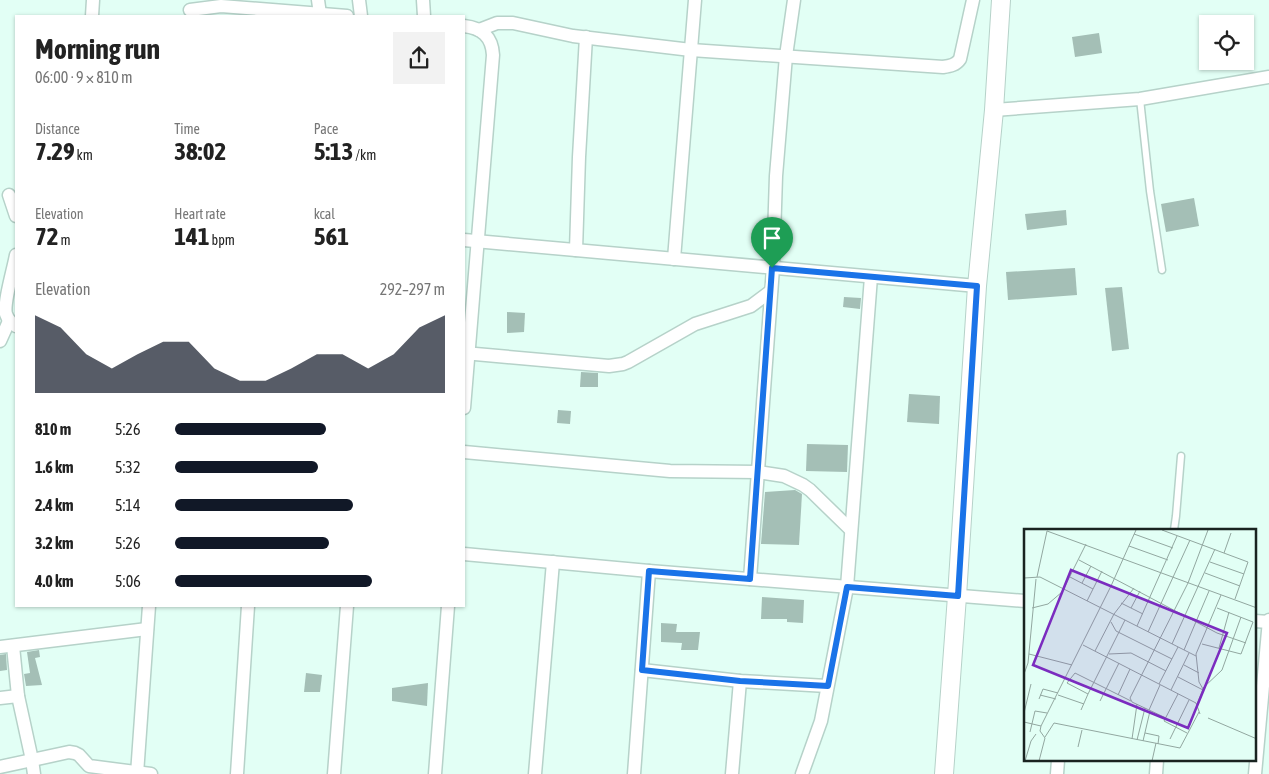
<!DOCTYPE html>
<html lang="en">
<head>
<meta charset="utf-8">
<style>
	:root { --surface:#fff; --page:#f2f2f2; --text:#222; --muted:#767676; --accent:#111827 }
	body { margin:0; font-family:"Asap Condensed",sans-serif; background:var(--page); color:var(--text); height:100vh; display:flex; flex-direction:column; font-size:19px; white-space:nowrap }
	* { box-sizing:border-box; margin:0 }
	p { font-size:16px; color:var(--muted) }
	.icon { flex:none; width:28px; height:28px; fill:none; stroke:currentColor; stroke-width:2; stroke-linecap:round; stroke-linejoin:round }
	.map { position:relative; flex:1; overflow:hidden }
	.sheet { position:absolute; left:15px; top:15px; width:450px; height:592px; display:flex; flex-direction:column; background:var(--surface); border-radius:0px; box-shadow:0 1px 4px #0004 }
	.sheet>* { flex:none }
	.buttons { position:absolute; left:1199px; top:15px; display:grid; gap:10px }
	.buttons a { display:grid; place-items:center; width:55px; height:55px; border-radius:0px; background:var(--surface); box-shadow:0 1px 4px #0004; font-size:25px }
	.pin { position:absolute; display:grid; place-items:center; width:42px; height:42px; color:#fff; margin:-51px -21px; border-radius:50% 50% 50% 0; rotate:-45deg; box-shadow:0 0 5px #0007 }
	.pin .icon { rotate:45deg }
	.round { display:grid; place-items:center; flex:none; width:52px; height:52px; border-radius:0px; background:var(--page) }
	.headline { display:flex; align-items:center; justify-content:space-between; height:85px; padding:0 20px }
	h1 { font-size:28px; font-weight:700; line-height:38px }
	.metrics { display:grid; grid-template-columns:repeat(3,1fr); gap:8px; height:85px; padding:5px 20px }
	.metrics div { display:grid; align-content:center }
	.metrics b { font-size:25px; font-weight:700 }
	.metrics small { font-size:14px; font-weight:400 }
	.metrics p { font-size:14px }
	.chart { height:140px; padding:10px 20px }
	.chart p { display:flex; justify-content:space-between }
	.chart svg { width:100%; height:90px; margin-top:5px; fill:var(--accent); opacity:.7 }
	ul { padding:0 20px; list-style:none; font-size:16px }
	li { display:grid; grid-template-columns:80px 60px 1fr; align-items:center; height:38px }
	li i { height:12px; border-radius:6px; background:var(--accent) }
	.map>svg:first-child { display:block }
	.building { fill:#a4bfb6 }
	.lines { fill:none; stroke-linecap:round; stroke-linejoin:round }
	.service-casing { stroke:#b6d2c9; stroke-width:9 }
	.minor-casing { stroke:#b6d2c9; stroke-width:15 }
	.secondary-casing { stroke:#b6d2c9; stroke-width:20 }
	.service { stroke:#fff; stroke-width:6 }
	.minor { stroke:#fff; stroke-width:12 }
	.secondary { stroke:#fff; stroke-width:18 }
	.route-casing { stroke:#fff; stroke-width:10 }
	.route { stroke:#1a73e8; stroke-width:6 }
	.inset-road { fill:none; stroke:#92a7a0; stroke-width:1 }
	.view { fill:#7b2cbf; fill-opacity:0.15; stroke:#7b2cbf; stroke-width:2.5 }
	.inset-edge { fill:none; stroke:#192320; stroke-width:2.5 }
</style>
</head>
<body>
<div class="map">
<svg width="1269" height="774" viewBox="0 0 1269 774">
	<rect width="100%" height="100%" fill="#e2fff5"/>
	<g class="building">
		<path d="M 1099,33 L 1102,53 L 1075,57 L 1072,37 Z"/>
		<path d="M 1194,198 L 1199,226 L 1166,232 L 1161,204 Z"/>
		<path d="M 1066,210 L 1067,225 L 1027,230 L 1025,214 Z"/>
		<path d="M 1075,268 L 1077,295 L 1008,300 L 1006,272 Z"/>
		<path d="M 1122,287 L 1129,349 L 1112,351 L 1105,288 Z"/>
		<path d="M 844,297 L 861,298 L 860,309 L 843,307 Z"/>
		<path d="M 507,312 L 525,313 L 524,332 L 507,333 Z"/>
		<path d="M 581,372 L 598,373 L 598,387 L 580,387 Z"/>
		<path d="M 909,394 L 940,396 L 939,424 L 907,422 Z"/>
		<path d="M 558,410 L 571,411 L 570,424 L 557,423 Z"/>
		<path d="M 807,444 L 848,445 L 847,472 L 806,471 Z"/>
		<path d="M 795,490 L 802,494 L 799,545 L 761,544 L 765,492 Z"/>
		<path d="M 762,597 L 804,600 L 803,623 L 787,622 L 787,619 L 761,619 Z"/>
		<path d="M 661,623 L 677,624 L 676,632 L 700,632 L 698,650 L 681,650 L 682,643 L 661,642 Z"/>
		<path d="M 39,650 L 40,657 L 35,658 L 42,685 L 26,686 L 24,674 L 30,673 L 27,652 Z"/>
		<path d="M 6,654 L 7,670 L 0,671 L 0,655 Z"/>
		<path d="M 306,673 L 322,675 L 320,692 L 304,692 Z"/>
		<path d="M 428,683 L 427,706 L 392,701 L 392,688 Z"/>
	</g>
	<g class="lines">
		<defs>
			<g id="service">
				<path d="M 1140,99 L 1150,191 L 1162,270"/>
				<path d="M 1174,530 L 1176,516 L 1181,456"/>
			</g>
			<g id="minor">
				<path d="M 318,0 L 320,14"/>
				<path d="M 359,0 L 361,16"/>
				<path d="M 423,0 L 424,16"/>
				<path d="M 190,10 L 221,6 L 347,16"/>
				<path d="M 92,16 L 93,0"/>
				<path d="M 464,26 C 482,28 492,37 493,55 L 464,408"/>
				<path d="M 479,30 L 497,23 L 513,23 L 573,36 L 691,50 L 943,67 C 950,66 956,65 960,59 L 973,0"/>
				<path d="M 994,110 L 1140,99 L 1269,77"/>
				<path d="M 9,195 L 16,216"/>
				<path d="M 464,240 L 977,286"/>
				<path d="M 576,250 L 579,157 L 586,37"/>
				<path d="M 16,255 C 14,267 3,304 6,314 C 8,320 11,323 16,326"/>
				<path d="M 674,259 L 695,0"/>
				<path d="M 0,341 L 9,321"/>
				<path d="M 464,353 L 609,366 L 623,364 L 628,362 L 695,324 L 751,306 L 771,291"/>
				<path d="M 464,452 L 670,471 L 758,472 L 784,476 L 803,485 L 810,490 L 851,530"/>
				<path d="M 464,554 L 649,571 L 1025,601"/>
				<path d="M 750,579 L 773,268 L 776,176 L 786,56 L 794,0"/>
				<path d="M 1255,621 L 1269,622"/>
				<path d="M 13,646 L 18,696 L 32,760 L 34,774"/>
				<path d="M 0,647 L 147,629"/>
				<path d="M 642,670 L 740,681 L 827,686"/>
				<path d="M 0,698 L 18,696"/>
				<path d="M 0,767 L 69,752 L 75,753 L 79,755 L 89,766 L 151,774"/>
				<path d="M 137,774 L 149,606"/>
				<path d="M 237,774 L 248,606"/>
				<path d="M 334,774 L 347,606"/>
				<path d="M 435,774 L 448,606"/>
				<path d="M 535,774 L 553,562"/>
				<path d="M 634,774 L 649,571"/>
				<path d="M 732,774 L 740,681"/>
				<path d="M 802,774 L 821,721 L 847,587 L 871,277"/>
				<path d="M 1057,774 L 1058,760"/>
				<path d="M 1156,774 L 1157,760"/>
				<path d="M 1255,774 L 1269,620"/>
			</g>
			<path id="secondary" d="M 944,774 L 957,596 L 977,286 L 994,110 L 1001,0"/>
		</defs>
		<use href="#service" class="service-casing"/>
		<use href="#minor" class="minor-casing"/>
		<use href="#secondary" class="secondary-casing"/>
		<use href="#service" class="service"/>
		<use href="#minor" class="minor"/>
		<use href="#secondary" class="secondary"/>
	</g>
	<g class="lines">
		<defs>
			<path id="route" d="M 772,268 L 977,286 L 958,596 L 847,587 L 828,686 L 740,681 L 642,670 L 649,571 L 750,579 Z"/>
		</defs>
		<use href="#route" class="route-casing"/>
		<use href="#route" class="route"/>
	</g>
	<g transform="translate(1024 529)">
		<rect width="232" height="232" fill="#e2fff5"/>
		<path class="inset-road" d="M 138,1 L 224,33 L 211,70M 110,5 L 149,19M 105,17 L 144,31M 200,24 L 207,4M 55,31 L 193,104 L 222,114M 186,33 L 220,45M 181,44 L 216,57M 13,48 L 23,2 L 233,79M 46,48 L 69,60M 0,49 L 16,48 L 172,127M 58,54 L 67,37M 63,72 L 78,42M 97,74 L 119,85M 8,79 L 24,75 L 38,63 L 62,15M 107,79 L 116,62M 87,93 L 92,102 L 148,130M 113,97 L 153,7M 124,103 L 166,11M 148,115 L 191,20M 178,115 L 217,125 L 229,93 L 193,79M 59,116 L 172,174 L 176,185M 195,119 L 205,83M 160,121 L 185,62M 71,122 L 90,85 L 110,59M 5,125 L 48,136M 85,125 L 107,124 L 142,142M 160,136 L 175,144M 0,145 L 4,134 L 12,50M 154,148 L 179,161M 43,154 L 51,144 L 107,172M 43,154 L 64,165 L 57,181M 135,155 L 154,118M 179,159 L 198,141 L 217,88M 147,161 L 165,124M 64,165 L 101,91M 154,165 L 140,192 L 163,204M 16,166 L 32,170M 34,166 L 60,175M 94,166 L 106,140M 15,170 L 19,160 L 34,164M 76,172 L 95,134M 173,175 L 179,160 L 175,153 L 172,125 L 197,66M 125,181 L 136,156M 0,184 L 7,155M 142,189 L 108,173 L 106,169 L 164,54 L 184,1M 184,189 L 233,210M 0,193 L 17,197M 6,203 L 11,182 L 23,184M 121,204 L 135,207 L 134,215M 21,208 L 30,194 L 156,219 L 175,183M 108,210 L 113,175M 146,210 L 165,171M 113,211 L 121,179M 119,212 L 126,182M 54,218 L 58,201M 1,232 L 7,212 L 12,205M 15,232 L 21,209 L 16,202 L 17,197 L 87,57 L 112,1M 128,232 L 132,214"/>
		<path class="view" d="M 47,41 L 203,104 L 164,199 L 9,136 Z"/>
		<rect width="232" height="232" class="inset-edge"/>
	</g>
</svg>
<div class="buttons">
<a><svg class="icon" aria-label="locate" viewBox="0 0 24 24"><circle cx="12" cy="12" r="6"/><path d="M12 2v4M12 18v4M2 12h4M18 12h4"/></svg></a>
</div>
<div class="pin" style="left:772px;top:268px;background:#1e9e55"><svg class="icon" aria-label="arrive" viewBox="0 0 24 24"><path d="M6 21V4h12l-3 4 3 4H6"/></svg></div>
<section class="sheet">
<div class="headline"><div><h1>Morning run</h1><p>06:00 · 9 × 810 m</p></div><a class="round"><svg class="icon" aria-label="share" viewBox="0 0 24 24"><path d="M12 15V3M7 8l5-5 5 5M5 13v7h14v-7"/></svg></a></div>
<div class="metrics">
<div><p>Distance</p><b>7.29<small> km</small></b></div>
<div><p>Time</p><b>38:02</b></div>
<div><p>Pace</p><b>5:13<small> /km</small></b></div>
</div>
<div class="metrics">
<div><p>Elevation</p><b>72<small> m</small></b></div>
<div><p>Heart rate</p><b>141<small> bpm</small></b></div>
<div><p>kcal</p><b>561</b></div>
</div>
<div class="chart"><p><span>Elevation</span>292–297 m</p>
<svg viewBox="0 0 160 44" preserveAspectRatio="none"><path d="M0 44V6L10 12L20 25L30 32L40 25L50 19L60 19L70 32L80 38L90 38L100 32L110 25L120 25L130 32L140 25L150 12L160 6V44z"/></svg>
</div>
<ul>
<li><b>810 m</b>5:26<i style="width:56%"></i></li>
<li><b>1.6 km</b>5:32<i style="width:53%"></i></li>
<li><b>2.4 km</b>5:14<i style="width:66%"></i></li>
<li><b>3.2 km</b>5:26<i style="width:57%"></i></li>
<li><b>4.0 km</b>5:06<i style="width:73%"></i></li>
</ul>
</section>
</div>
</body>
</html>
